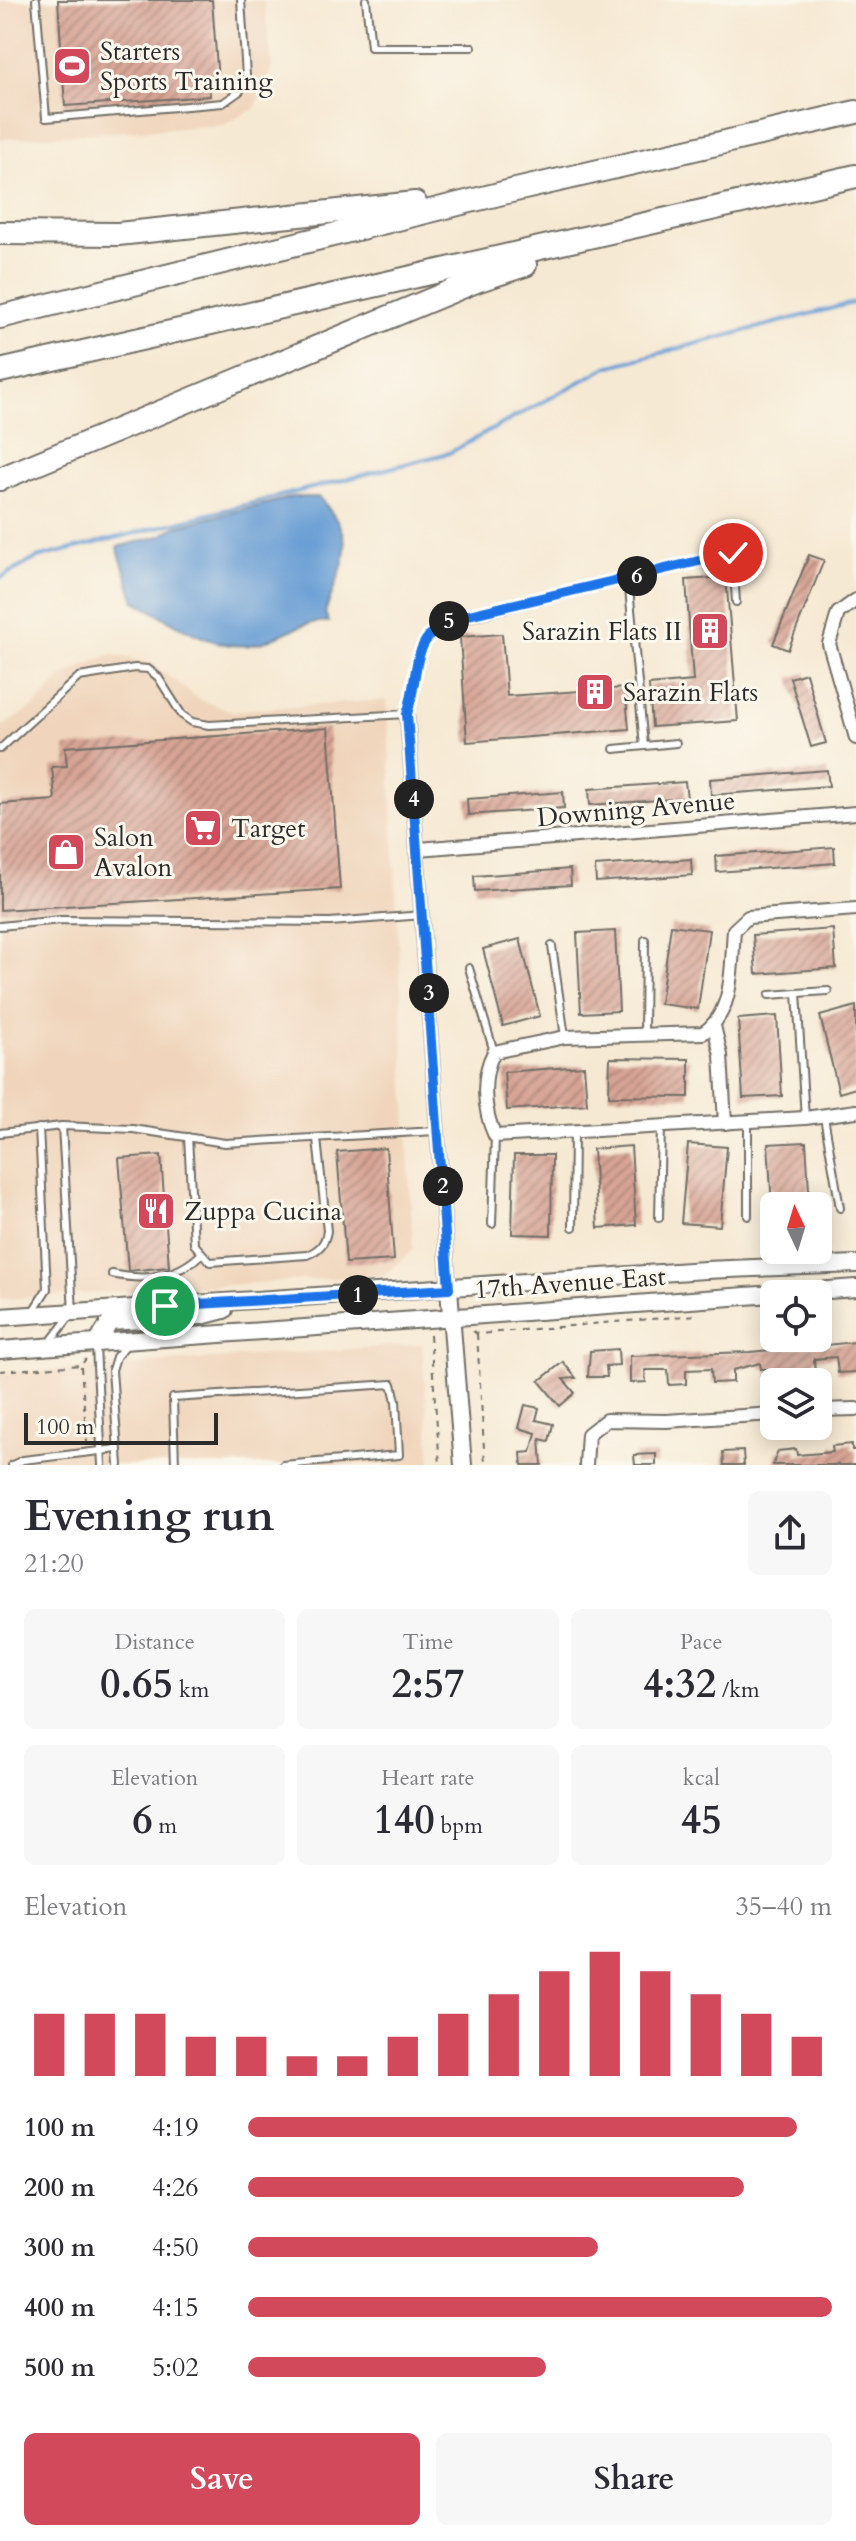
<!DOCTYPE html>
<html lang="en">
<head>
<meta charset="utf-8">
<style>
	:root { --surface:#fff; --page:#f7f7f7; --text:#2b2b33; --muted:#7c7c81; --accent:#d1495b }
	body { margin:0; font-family:Cardo,serif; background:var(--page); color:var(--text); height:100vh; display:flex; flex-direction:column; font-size:30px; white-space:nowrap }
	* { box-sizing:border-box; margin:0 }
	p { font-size:26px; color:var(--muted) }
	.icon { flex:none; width:44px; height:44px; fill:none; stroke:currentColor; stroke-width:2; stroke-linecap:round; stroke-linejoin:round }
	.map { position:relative; height:1465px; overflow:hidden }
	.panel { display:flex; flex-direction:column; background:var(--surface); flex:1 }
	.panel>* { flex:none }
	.needle { width:52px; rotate:356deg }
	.tools { position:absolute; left:760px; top:1192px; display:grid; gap:16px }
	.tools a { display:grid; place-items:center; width:72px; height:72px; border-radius:12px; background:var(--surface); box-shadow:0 4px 20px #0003; font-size:40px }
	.scale { position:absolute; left:24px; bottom:20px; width:194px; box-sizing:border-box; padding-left:8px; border:4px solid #2b2b2b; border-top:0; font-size:22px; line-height:28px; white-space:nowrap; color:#2b2b2b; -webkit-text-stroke:6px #fbf7ec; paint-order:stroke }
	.pin { position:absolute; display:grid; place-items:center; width:68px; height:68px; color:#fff; margin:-34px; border:4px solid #fff; border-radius:50%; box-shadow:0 2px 8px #0007 }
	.km { position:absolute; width:40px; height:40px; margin:-20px; border-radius:50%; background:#222; color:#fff; font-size:22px; line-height:40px; text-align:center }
	.round { display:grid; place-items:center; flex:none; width:84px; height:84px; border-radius:12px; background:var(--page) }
	.summary { display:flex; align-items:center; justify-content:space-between; height:136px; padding:0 24px }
	h1 { font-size:44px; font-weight:600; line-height:60px }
	.stats { display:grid; grid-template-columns:repeat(3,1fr); gap:12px; height:136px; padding:8px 24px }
	.stats div { display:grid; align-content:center; border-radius:12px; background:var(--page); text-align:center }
	.stats b { font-size:40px; font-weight:600 }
	.stats small { font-size:22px; font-weight:400 }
	.stats p { font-size:22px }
	.chart { height:224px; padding:16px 24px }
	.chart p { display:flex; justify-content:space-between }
	.chart svg { width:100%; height:144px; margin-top:8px; stroke:var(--accent); stroke-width:6 }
	.action { display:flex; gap:16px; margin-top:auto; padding:16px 24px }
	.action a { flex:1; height:92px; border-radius:12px; background:var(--accent); color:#fff; font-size:32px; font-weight:600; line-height:92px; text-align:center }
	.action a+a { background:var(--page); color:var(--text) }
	ul { padding:0 24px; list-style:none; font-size:26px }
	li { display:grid; grid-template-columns:128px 96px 1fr; align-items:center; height:60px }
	li i { height:20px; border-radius:10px; background:var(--accent) }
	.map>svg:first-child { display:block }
	.built { fill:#f0d5bc }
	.water { fill:#679dd4; stroke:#496480; stroke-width:2 }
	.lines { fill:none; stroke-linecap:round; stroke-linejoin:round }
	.stream { stroke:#679dd4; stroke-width:4 }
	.building { fill:url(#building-hatch) }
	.lane-casing { stroke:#726e66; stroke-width:10 }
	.street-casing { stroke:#726e66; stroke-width:16 }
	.secondary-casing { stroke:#726e66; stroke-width:20 }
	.highway-casing { stroke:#726e66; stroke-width:26 }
	.path { stroke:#726e66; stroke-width:2; stroke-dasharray:6 6; stroke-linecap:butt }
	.lane { stroke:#fff; stroke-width:6 }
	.street { stroke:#fff; stroke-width:12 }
	.secondary { stroke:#fff; stroke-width:16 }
	.highway { stroke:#fff; stroke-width:22 }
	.route-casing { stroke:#fff; stroke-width:16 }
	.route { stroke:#1a73e8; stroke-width:10 }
	.labels { text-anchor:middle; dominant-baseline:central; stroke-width:6; stroke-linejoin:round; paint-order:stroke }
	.poi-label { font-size:26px; fill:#2b2b2b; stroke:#fbf7ec; text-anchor:start }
	.street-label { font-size:26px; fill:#2b2b2b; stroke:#fbf7ec }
</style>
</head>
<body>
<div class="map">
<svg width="856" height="1465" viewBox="0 0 856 1465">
	<defs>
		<pattern id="building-hatch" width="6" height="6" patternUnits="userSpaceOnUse" patternTransform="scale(2)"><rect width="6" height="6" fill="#d7a495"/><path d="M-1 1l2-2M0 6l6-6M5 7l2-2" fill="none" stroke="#af867a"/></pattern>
	</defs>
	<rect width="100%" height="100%" fill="#fbf7ec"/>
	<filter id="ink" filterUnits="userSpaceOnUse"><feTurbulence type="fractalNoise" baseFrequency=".0125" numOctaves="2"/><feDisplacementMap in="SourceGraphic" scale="16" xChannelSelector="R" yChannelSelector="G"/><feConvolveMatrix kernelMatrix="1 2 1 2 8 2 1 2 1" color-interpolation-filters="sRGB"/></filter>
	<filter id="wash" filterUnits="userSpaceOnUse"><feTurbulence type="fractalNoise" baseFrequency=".006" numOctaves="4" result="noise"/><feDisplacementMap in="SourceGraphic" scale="32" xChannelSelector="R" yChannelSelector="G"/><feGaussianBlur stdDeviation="1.8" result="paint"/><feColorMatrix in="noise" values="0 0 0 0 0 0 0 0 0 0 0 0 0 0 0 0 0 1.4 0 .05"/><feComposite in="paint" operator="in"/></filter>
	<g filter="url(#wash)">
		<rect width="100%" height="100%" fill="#f6e9d3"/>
		<g class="built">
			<path d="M 0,0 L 264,0 L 272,67 L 255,108 L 224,125 L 0,139 Z"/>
			<path d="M 111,654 L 153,664 L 198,699 L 231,711 L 387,700 L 413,1250 L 384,1275 L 0,1299 L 0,728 L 32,708 L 65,675 Z"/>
			<path d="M 422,1344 L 431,1465 L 0,1465 L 0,1374 Z"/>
		</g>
		<path class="water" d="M 293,497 L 319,497 C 362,545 343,558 325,613 L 329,622 C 306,620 285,634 263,642 C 220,657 173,622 135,601 L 117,547 L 160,536 L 177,526 Z"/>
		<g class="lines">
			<path class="stream" d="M 0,578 L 37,558 L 449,453 L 607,367 L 856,302"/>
		</g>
		<g id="blocks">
			<g class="building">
				<path d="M 58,0 L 212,0 L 218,81 L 209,82 L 210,96 L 65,106 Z"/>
				<path d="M 809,555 L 824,560 L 788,650 L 773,644 Z"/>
				<path d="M 726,577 L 738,721 L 652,727 L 649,685 L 693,681 L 686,580 Z"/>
				<path d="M 502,634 L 507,696 L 625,688 L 629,729 L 467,742 L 460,637 Z"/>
				<path d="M 806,673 L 826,743 L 811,747 L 790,678 Z"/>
				<path d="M 328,728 L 340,889 L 0,910 L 0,804 L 55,800 L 52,767 L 67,766 L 65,747 Z"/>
				<path d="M 827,770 L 829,786 L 711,795 L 710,779 Z"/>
				<path d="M 685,782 L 687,798 L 590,805 L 589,789 Z"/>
				<path d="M 563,792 L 564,808 L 468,815 L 467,799 Z"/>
				<path d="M 834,847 L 835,863 L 717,872 L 716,856 Z"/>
				<path d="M 691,859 L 692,875 L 596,882 L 595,866 Z"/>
				<path d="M 570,869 L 571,885 L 475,891 L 474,876 Z"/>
				<path d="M 671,925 L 709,930 L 698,1009 L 660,1004 Z"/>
				<path d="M 833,929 L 836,968 L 756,974 L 753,935 Z"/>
				<path d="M 615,931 L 619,1011 L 581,1013 L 577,933 Z"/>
				<path d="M 520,939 L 540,1016 L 503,1026 L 483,949 Z"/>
				<path d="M 856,1006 L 856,1088 L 839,1093 L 820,1016 Z"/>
				<path d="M 777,1016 L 782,1096 L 743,1098 L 738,1019 Z"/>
				<path d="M 610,1058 L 689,1059 L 689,1097 L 609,1096 Z"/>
				<path d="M 584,1066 L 587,1104 L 507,1110 L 504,1072 Z"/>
				<path d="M 806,1142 L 810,1206 L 772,1206 L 768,1144 Z"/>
				<path d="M 688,1144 L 727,1147 L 720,1226 L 681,1223 Z"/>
				<path d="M 631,1146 L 636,1225 L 598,1228 L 593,1149 Z"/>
				<path d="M 386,1148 L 394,1260 L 346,1263 L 337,1152 Z"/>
				<path d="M 161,1155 L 169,1267 L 128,1271 L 119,1158 Z"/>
				<path d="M 514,1155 L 552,1155 L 551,1235 L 512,1234 Z"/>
				<path d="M 856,1342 L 856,1372 L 838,1373 L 836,1357 L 814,1359 L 815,1374 L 768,1378 L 767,1369 L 761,1369 L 760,1363 L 733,1370 L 733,1382 L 712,1383 L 711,1369 L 686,1370 L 686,1384 L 669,1385 L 668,1370 L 645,1370 L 646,1382 L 630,1383 L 630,1356 L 750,1352 Z"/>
				<path d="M 618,1349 L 619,1365 L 606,1366 L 607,1377 L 588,1377 L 590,1351 Z"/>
				<path d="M 563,1362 L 576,1378 L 563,1379 L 575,1393 L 560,1406 L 539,1381 Z"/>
				<path d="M 525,1405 L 539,1408 L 536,1420 L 553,1424 L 549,1441 L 540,1439 L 542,1465 L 522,1465 L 521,1453 L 531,1452 L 536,1433 L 519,1428 Z"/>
				<path d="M 852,1444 L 852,1450 L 856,1450 L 856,1465 L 773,1465 L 778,1451 L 796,1449 L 797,1455 L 833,1452 L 832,1446 Z"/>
				<path d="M 743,1451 L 744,1465 L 724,1465 L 723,1452 Z"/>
				<path d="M 656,1454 L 656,1465 L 635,1465 L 634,1455 Z"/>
			</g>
		</g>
	</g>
	<g filter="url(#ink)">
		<use href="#blocks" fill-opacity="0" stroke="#726e66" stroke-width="2"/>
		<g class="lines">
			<defs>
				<g id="lane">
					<path d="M 36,0 L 46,118 L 223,103 L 240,91 L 246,76 L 241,0"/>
					<path d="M 366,0 L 371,47 L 472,47"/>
					<path d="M 732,539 L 736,602"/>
					<path d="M 628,578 L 644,746"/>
					<path d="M 0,749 L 79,677 L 135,668 L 148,669 L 158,677 L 182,715 L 192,722 L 209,725 L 407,714 C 418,682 411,648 440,625 L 733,553"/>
					<path d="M 614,749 L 676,743"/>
					<path d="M 0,926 L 60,920 L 330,922 L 424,915"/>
					<path d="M 552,946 L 565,1037"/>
					<path d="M 469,968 L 494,1052"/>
					<path d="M 797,993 L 828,991"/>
					<path d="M 769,995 L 797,993 L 805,1118"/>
					<path d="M 644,1033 L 645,940"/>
					<path d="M 824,1117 L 840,1208"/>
					<path d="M 0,1133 L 62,1126 L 133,1129 L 225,1143 L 436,1131"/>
					<path d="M 188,1137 L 194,1244 L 210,1262 L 307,1255 C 319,1250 325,1244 327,1231 L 317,1139"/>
					<path d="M 748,1216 L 748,1122"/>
					<path d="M 659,1218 L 661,1126"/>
					<path d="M 492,1224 L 495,1136"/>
					<path d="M 573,1227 L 574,1131"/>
					<path d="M 112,1274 C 144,1281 176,1278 200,1255"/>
					<path d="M 33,1311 L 47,1289 L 39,1128"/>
					<path d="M 50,1342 L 73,1312 L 62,1126"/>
					<path d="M 96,1346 L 102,1465"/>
					<path d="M 12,1465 L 23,1460 L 117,1449"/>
					<path d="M 119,1465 L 112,1370 L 116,1357 L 126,1345"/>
					<path d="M 175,1465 L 173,1398 L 392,1384 L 396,1401 L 399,1455 L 283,1465"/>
				</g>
				<g id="street">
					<path d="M 856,600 L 838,613 L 829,644 L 856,738"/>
					<path d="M 407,714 L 449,1289"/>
					<path d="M 419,849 L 856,813"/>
					<path d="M 856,909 L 748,917 L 734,930 C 731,964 735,1012 703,1033 L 565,1037 L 494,1052 C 481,1076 483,1110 495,1136 L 805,1118 L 856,1111"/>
					<path d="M 714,1026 L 721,1055 L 725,1123"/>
					<path d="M 818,1410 L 856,1409"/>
					<path d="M 586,1465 L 588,1434 L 606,1420 L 666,1421 L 774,1414"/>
				</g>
				<g id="secondary">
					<path d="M 449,1289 L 463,1465"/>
					<path d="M 0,1317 L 705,1270 L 856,1264"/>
					<path d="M 97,1343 L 110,1322 L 201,1316 L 224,1310"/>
					<path d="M 0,1350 L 856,1288"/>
				</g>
				<g id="highway">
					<path d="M 0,233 L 118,234 L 415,203"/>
					<path d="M 0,317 L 507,192 L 856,112"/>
					<path d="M 0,371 L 856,176"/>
					<path d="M 0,479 L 476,281 L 525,265"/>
				</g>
			</defs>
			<use href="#lane" class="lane-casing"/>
			<use href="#street" class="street-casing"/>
			<use href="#secondary" class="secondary-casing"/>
			<use href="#highway" class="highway-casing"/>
			<g class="path">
				<path d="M 473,1331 L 477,1334 L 697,1315"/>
				<path d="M 477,1334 L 485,1465"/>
				<path d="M 430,1335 L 440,1465"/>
				<path d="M 81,1367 L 87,1444"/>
				<path d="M 0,1371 L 81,1365 L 86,1359"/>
			</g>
			<use href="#lane" class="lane"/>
			<use href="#street" class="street"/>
			<use href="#secondary" class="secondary"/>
			<use href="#highway" class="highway"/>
		</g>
	</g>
	<g class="lines" filter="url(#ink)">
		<defs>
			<path id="route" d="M 165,1306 L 449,1289 L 407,714 C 421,672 407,638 456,618 L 733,553"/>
		</defs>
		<use href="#route" class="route-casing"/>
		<use href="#route" class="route"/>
	</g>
	<defs>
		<symbol id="stadium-square" viewBox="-11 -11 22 22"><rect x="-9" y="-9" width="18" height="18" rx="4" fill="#d1495b" stroke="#fbf7ec"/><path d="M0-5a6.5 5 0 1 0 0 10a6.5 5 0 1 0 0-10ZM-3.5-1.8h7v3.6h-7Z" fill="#fff"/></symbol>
		<symbol id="building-square" viewBox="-11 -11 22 22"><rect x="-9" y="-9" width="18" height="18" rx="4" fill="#d1495b" stroke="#fbf7ec"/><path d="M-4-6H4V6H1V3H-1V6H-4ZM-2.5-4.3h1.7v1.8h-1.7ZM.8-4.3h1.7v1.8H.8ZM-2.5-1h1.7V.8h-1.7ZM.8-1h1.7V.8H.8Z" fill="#fff"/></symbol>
		<symbol id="supermarket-square" viewBox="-11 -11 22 22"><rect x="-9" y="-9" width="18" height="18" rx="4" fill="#d1495b" stroke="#fbf7ec"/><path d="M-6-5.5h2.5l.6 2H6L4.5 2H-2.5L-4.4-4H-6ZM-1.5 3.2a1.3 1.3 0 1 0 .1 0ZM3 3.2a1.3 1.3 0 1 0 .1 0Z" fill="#fff"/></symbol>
		<symbol id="shop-square" viewBox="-11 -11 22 22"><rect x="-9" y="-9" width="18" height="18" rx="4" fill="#d1495b" stroke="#fbf7ec"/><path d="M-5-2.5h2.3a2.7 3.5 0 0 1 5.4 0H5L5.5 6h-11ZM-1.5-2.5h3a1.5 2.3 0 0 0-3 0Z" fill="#fff"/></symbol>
		<symbol id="restaurant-square" viewBox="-11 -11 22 22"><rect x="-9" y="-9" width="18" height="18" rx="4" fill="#d1495b" stroke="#fbf7ec"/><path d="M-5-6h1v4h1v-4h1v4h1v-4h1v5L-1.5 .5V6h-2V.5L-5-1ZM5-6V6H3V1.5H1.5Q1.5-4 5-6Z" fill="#fff"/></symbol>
	</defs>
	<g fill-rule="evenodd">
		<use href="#stadium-square" x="50" y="44" width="44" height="44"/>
		<use href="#building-square" x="688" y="609" width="44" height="44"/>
		<use href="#building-square" x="573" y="670" width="44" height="44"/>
		<use href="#supermarket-square" x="181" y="806" width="44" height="44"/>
		<use href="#shop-square" x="44" y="830" width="44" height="44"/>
		<use href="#restaurant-square" x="134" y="1189" width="44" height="44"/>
	</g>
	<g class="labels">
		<g class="poi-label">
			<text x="100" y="51">Starters<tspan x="100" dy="30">Sports Training</tspan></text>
			<text x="682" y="631" text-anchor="end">Sarazin Flats II</text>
			<text x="623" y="692">Sarazin Flats</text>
			<text x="231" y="828">Target</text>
			<text x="94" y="837">Salon<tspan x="94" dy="30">Avalon</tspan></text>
			<text x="184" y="1211">Zuppa Cucina</text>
		</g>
		<g class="street-label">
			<text transform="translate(636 809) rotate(-5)">Downing Avenue</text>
			<text transform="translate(570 1283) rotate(-4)">17th Avenue East</text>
		</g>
	</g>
</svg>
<div class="tools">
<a><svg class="needle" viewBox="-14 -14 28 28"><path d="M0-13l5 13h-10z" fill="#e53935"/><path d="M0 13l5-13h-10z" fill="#7c7c81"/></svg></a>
<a><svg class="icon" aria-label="locate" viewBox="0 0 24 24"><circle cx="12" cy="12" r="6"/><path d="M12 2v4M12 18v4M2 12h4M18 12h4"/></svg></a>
<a><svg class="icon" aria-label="layers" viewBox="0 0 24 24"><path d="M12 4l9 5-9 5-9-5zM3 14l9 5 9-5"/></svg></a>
</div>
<div class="scale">100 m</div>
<div class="pin" style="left:165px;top:1306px;background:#1e9e55"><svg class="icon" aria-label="arrive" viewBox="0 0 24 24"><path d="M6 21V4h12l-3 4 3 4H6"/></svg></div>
<div class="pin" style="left:733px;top:553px;background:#d93025"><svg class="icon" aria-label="check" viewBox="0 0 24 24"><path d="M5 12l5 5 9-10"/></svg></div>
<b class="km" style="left:358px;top:1295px">1</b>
<b class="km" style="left:443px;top:1186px">2</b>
<b class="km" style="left:429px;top:993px">3</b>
<b class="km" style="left:414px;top:799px">4</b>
<b class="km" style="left:449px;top:621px">5</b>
<b class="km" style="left:637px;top:576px">6</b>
</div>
<section class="panel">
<div class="summary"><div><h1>Evening run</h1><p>21:20</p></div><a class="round"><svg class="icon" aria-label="share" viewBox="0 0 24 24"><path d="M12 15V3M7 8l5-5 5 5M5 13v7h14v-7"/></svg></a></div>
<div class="stats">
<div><p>Distance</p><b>0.65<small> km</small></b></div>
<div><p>Time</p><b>2:57</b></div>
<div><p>Pace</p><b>4:32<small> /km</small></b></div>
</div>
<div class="stats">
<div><p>Elevation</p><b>6<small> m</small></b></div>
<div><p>Heart rate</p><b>140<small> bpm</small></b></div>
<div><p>kcal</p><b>45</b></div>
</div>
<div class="chart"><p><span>Elevation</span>35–40 m</p>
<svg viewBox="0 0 160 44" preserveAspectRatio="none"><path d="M5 44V25M15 44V25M25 44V25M35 44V32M45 44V32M55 44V38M65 44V38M75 44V32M85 44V25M95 44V19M105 44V12M115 44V6M125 44V12M135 44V19M145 44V25M155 44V32"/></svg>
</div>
<ul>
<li><b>100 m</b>4:19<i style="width:94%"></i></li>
<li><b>200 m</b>4:26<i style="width:85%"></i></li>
<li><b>300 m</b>4:50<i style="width:60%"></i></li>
<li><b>400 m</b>4:15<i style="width:100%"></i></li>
<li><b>500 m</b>5:02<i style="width:51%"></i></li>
</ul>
<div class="action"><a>Save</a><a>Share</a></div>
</section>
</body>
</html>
